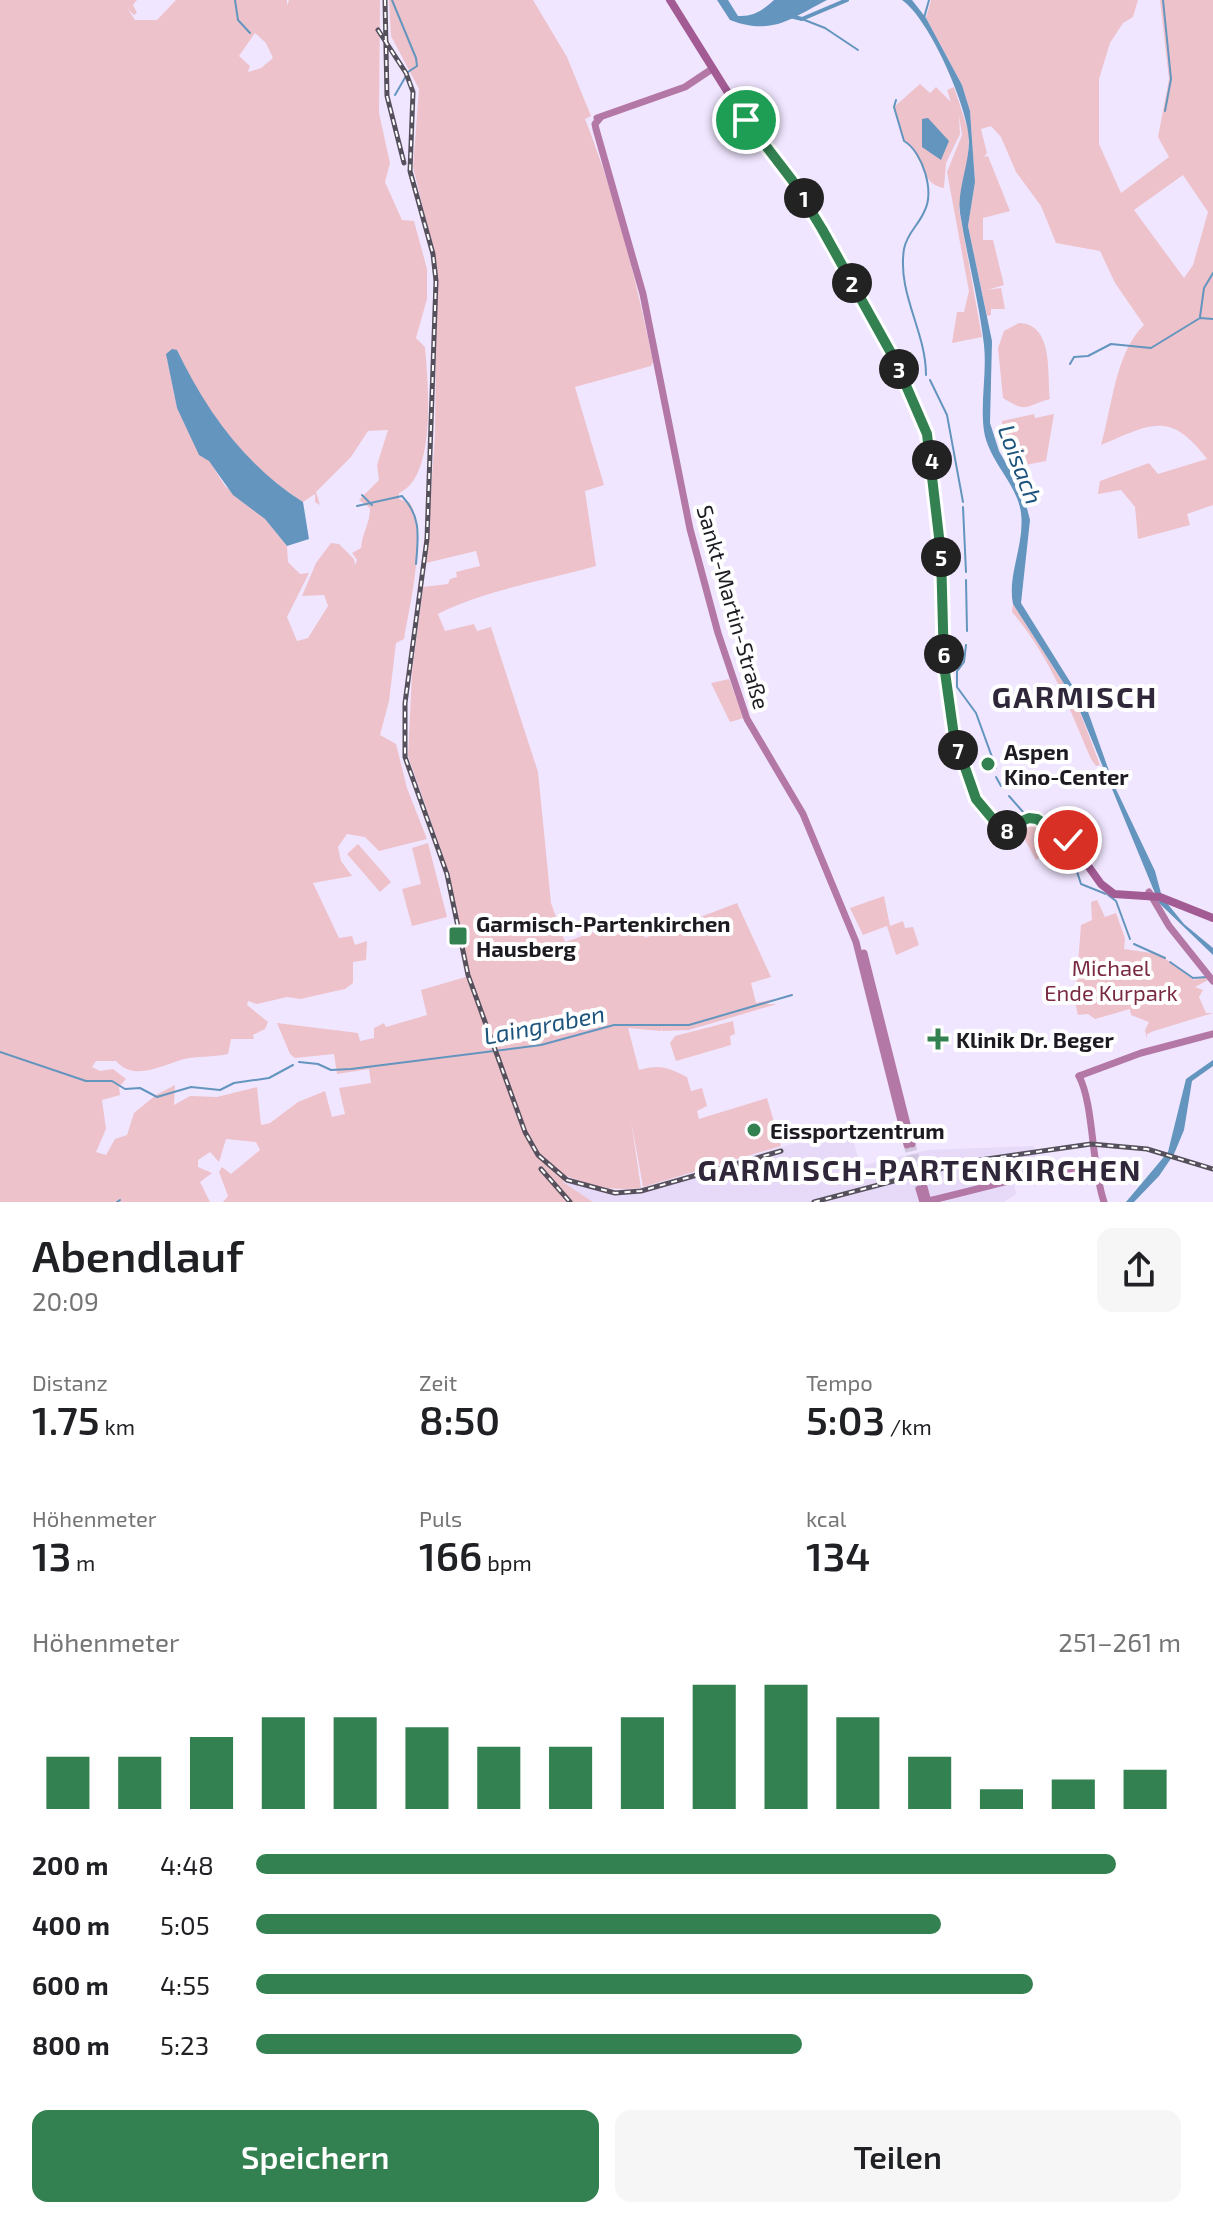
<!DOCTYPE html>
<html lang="de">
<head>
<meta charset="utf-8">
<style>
	:root { --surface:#fff; --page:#f6f6f6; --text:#202124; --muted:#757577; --accent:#338151 }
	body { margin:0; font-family:"Exo 2",sans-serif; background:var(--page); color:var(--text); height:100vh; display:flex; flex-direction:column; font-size:30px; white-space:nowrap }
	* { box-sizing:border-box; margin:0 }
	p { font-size:26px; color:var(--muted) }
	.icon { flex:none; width:44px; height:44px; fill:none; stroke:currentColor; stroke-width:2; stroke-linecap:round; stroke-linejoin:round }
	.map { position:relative; height:1202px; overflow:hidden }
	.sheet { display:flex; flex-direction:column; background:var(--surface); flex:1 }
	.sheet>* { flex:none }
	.pin { position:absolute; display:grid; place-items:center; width:68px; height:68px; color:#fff; margin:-34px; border:4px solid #fff; border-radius:50%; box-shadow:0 2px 8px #0007 }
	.km { position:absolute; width:40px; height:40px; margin:-20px; border-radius:50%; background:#222; color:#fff; font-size:22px; line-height:40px; text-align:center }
	.round { display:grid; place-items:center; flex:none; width:84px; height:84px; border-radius:16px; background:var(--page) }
	.head { display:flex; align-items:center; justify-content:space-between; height:136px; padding:0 32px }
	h1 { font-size:44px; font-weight:600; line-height:60px }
	.figures { display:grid; grid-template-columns:repeat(3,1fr); gap:12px; height:136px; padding:8px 32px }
	.figures div { display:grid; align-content:center }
	.figures b { font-size:40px; font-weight:600 }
	.figures small { font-size:22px; font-weight:400 }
	.figures p { font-size:22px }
	.chart { height:224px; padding:16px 32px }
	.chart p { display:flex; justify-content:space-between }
	.chart svg { width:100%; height:144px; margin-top:8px; stroke:var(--accent); stroke-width:6 }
	.cta { display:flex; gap:16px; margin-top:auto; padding:16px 32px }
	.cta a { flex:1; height:92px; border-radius:16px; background:var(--accent); color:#fff; font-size:32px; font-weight:600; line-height:92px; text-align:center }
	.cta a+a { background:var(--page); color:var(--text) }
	ul { padding:0 32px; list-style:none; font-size:26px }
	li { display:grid; grid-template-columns:128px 96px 1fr; align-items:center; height:60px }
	li i { height:20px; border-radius:10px; background:var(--accent) }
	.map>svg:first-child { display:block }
	.built { fill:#e7daf9 }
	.green { fill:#edc2cb; fill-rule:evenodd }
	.water { fill:#6395be }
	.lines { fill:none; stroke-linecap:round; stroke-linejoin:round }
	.stream { stroke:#6395be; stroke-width:2 }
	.canal { stroke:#6395be; stroke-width:4 }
	.secondary-tunnel { stroke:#d1c7de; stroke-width:7; stroke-dasharray:7 3.5; stroke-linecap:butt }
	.secondary { stroke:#b378a6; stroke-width:7 }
	.primary { stroke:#a35b94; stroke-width:8 }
	.rail-casing { stroke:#55505c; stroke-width:5 }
	.rail { stroke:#fff; stroke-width:2; stroke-dasharray:6; stroke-linecap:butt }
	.secondary-bridge { stroke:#b378a6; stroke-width:7 }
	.route-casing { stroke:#fff; stroke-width:16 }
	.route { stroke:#338151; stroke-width:10 }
	.poi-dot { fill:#338151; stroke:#fff; stroke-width:3 }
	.labels { text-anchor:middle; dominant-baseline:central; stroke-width:8; stroke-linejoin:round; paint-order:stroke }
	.street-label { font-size:22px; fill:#1d1a22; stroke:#fff }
	.poi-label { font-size:22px; font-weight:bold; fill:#1d1a22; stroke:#fff; text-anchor:start }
	.park-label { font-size:22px; fill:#792a41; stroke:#fff }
	.water-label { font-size:24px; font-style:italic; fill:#1c547d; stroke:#fff }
	.district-label { font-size:30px; font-weight:bold; letter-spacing:2px; fill:#30273a; stroke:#fff }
</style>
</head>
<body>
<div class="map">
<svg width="1213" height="1202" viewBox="0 0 1213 1202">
	<rect width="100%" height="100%" fill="#f1e6ff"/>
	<path class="built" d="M 850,1127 L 860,1166 L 928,1150 L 1034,1146 L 1040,1173 L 1014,1181 L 1016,1194 L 1004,1202 L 593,1202 L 563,1182 L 567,1176 L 587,1185 L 614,1191 L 641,1188 Z"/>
	<g class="green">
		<path d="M 0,0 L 137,0 L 133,5 L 137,13 L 134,15 L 128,9 L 135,20 L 157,20 L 176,0 L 287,0 L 287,6 L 289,0 L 380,0 L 379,113 L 390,163 L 385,182 L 402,220 L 414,221 L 427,269 L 427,299 L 416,338 L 425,347 C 428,382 437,477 399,493 L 399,499 L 410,503 C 427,533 410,604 404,639 L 396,643 L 389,701 L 380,735 L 396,744 L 407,788 L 427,839 L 379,851 L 365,837 L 347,834 L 338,847 L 341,861 L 352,876 L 313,883 L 339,938 L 352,936 L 355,945 L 367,941 L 366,960 L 353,962 L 353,983 L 345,989 L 300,999 L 287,997 L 257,1004 L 248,1001 L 247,1005 L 268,1022 L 265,1029 L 253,1035 L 254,1039 L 231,1039 L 228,1054 C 215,1057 202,1056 189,1058 C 166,1062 136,1084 116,1061 L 96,1061 L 92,1067 L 100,1071 L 113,1069 L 126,1079 L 119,1087 L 120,1095 L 102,1100 L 106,1129 L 96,1152 L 106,1155 L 115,1139 L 127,1135 L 134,1113 L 156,1095 L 175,1085 L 174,1105 L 190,1096 L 217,1097 L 257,1087 L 261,1125 L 270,1123 L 298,1102 L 325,1091 L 332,1117 L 345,1114 L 339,1088 L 371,1083 L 369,1069 L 337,1074 L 334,1054 L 295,1058 L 290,1054 L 277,1023 L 358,1033 L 360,1041 L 374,1038 L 374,1028 L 384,1023 L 386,1027 L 427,1015 L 421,990 L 469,976 L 448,870 L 408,756 L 412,673 L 423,587 L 448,584 L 450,579 L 457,577 L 456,572 L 480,566 L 476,551 L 426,563 L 435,434 L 437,266 L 413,167 L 419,89 L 391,36 L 389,0 L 533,0 L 567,57 L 591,116 L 585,119 C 616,197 636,279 653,362 L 651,366 L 575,387 L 604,485 L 585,491 L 596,566 C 547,580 482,591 438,614 L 445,631 L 474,624 L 477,631 L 491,627 L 538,772 L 551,903 L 565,942 L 623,922 L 627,928 L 637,924 L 645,938 L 737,903 L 771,977 L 751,983 L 756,1003 L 774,999 L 767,1004 L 777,1004 L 689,1030 L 662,1031 L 662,1027 L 661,1031 L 628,1028 L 639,1070 C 660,1064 667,1067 687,1077 L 691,1091 L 702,1088 L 707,1106 L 697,1111 L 699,1119 L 767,1098 L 781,1146 L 643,1187 L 631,1120 L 641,1188 C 612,1191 593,1187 567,1176 L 563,1182 L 593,1202 L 223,1202 L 228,1196 L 219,1172 L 222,1167 L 231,1174 L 260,1150 L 256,1142 L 226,1139 L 219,1162 L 210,1152 L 198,1160 L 198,1167 L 212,1173 L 200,1182 L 210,1202 L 0,1202 ZM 255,33 L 266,43 L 273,58 L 261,68 L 248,72 L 250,66 L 239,56 ZM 177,350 C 204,411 246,467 303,502 L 315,494 L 315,502 L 320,505 L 316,492 L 351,457 L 368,431 L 388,430 L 377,465 L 379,480 L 359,500 L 370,508 C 370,524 362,533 361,548 L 352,553 L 357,560 L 355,565 L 354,559 L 339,544 L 331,543 L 316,563 L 302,596 L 324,595 L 328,606 L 308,638 L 297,641 L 287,617 L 309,573 L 300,574 L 288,562 L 287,546 L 265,519 L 225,486 L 177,408 L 167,358 Z"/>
		<path d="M 931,0 L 1138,0 L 1133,17 L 1123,23 L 1110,43 L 1099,79 L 1099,144 L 1121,193 L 1169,157 L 1158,137 L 1169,79 L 1160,0 L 1213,0 L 1213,505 L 1187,514 L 1190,525 L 1138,539 L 1135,507 L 1121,490 L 1098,494 L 1100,481 L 1149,463 L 1158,474 L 1207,459 C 1170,410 1151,424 1101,445 C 1112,408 1115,353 1144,325 L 1115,283 L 1100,251 L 1056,243 L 1041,206 L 1016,172 L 1001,137 L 991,126 L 981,129 L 987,153 L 984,157 L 988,156 L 1010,211 L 983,218 L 983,240 L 993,240 L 1004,285 L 987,290 L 1001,288 L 1005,309 L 991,309 L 991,315 L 987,316 L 968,226 L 975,182 L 970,111 L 962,85 L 926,18 ZM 1183,175 L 1208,212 L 1193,265 L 1184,278 L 1134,210 Z"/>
		<path d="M 920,84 L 930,93 L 936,87 L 951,102 L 947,90 L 954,87 L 969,133 L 968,165 L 959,209 L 982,337 L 952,343 L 957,312 L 964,312 L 969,291 L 947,172 L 962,135 L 959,115 L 960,134 L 946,163 L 944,188 C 918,184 925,153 904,141 L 894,107 Z"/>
		<path d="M 1019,323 C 1054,324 1047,374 1050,399 C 1023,406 1029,414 1003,398 L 998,348 L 1004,331 Z"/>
		<path d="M 1034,414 L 1035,418 L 1054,414 L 1046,461 L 1014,467 L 996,429 L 1002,426 L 1002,421 Z"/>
		<path d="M 1013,604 L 1077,704 L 1100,765 L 1096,766 L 1091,759 C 1069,707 1049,655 1012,612 Z"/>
		<path d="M 729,679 L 744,718 L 730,722 L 711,683 Z"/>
		<path d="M 1031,821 L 1062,840 L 1036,860 L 1019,829 Z"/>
		<path d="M 428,843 L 447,917 L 412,926 L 402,889 L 421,884 L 412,848 Z"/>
		<path d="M 358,844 L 391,882 L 380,892 L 347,854 Z"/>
		<path d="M 884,896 L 890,926 L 903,921 L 905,928 L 913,927 L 919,945 L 896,955 L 887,926 L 863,935 L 850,908 Z"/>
		<path d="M 1097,900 L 1105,917 L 1116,913 L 1125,938 L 1124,949 L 1159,954 L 1194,980 L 1207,977 L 1208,980 L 1195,987 L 1203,990 L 1199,997 L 1206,1013 L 1213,1013 L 1154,1031 L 1147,1034 L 1147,1039 L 1145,1030 L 1149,1022 L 1131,1015 L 1130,1009 L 1095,1019 L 1088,1014 L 1078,1015 L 1075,1002 L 1081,925 L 1092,920 L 1091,902 Z"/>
		<path d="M 733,1021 L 735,1034 L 730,1036 L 731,1045 L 676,1061 L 670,1043 L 675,1036 Z"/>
	</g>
	<g class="water">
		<path d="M 717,0 L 728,0 L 738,16 C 754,17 763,10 774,0 L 827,0 C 790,19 772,36 730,20 Z"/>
		<path d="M 902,0 L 912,0 L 926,18 L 962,85 L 970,111 L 975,182 L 968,226 L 992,341 L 990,423 L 999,451 L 1023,493 L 1030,520 L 1021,603 L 1087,709 L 1114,785 L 1155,871 L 1162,897 L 1184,924 L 1213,948 L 1213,955 L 1159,903 L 1077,704 L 1013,604 C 1007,575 1025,544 1021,513 C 1017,483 989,462 984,431 C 980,402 987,374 984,345 C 979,301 967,257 960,213 C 957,190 969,165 969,141 C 969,109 929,18 902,0 Z"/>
		<path d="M 928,118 L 949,141 L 941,160 L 922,147 L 922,119 Z"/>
		<path d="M 172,349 L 177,350 C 206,411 246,466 303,502 L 309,539 L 287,546 L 265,519 L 233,495 L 209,461 L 199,455 L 177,408 L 166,354 Z"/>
		<path d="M 1213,1060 L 1213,1066 L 1192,1081 L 1184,1130 L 1174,1154 L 1159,1176 L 1134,1202 L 1126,1202 L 1168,1152 L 1186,1079 Z"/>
	</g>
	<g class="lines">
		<g class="stream">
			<path d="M 235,0 L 238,20 L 250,33"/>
			<path d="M 392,0 L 416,58 L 417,66 L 408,72"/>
			<path d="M 1163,0 L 1171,79 L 1165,111"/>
			<path d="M 924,18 L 929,0"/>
			<path d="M 802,19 L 825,28 L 858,50"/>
			<path d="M 395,95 L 406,76"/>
			<path d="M 896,100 L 894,107 L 904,141 C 923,152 935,192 924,212 C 918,226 907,233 904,249 C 897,294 926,331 926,375"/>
			<path d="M 1200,317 L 1204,288 L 1213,273"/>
			<path d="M 1070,364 L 1074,357 L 1088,356 L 1111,344 L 1151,348 L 1200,318 L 1213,319"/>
			<path d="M 930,380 L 947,415 L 963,502"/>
			<path d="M 362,495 L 372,505"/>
			<path d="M 357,506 L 402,496 C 422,517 418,537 416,564"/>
			<path d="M 963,507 L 966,572"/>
			<path d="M 966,580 L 967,631"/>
			<path d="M 958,670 L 964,662 L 966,645"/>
			<path d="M 957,671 L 957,687 L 976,713 L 996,768"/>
			<path d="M 996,777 L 1001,786"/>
			<path d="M 1009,796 L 1024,813"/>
			<path d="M 1068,844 L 1081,884 L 1106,894"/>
			<path d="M 1108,895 L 1116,901 L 1130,939"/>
			<path d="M 1134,944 L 1165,958"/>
			<path d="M 1170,962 L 1193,978 L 1207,977"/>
			<path d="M 0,1052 L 86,1081 L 112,1081 L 125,1089 L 140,1088 L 157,1097 L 191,1087 L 220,1090 L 234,1083 L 269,1078 L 293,1065"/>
			<path d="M 299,1062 L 318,1064 L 331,1070 L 351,1069 L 541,1045 L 614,1025 L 689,1025 L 792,995"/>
			<path d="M 117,1202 L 120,1200"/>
		</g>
		<path class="canal" d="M 790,16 L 802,19 L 847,0"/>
		<g class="secondary-tunnel">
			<path d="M 912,1144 L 924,1187"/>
			<path d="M 907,1145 L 919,1189"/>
		</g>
		<g class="secondary">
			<path d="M 597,118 L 685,87 L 712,69"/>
			<path d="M 600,118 L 595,124 L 596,129 L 643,294 L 690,529 L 718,633 L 747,719 L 803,814 L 856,942 L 907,1145"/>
			<path d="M 1149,892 L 1169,926 L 1213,981"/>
			<path d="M 864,953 L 912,1144"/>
			<path d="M 1079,1076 L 1141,1053 L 1213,1034"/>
			<path d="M 1079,1076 C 1094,1105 1091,1164 1104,1202"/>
			<path d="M 924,1187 L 928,1202"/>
			<path d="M 919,1189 L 923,1202"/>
			<path d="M 933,1200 L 1037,1174 L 1093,1165"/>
		</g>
		<path class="primary" d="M 670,0 L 730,96 L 812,213 L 895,360 L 927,434 L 942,566 L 944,667 L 954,736 L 976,799 L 1002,830 L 1029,818 L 1042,820 L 1071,842 L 1101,884 L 1114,894 L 1160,897 L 1213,918"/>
		<defs>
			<g id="rail">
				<path d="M 385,0 L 387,96 L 404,163"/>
				<path d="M 378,30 L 406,73 L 413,92 L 410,171 L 433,254 L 436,281 L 427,539 L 405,703 L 405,757 L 447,874 L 468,975 L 525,1132 L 538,1155 L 567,1180 L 615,1193 L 641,1191 L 781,1151"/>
				<path d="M 541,1169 L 570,1202"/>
				<path d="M 814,1202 L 966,1162 L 1091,1144 L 1147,1149 L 1213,1169"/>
			</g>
		</defs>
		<use href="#rail" class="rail-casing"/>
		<use href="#rail" class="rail"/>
		<path class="secondary-bridge" d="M 923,1202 L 933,1200"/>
	</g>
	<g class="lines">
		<defs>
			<path id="route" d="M 746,120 L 792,180 L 822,229 L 895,360 L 927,434 L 941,554 L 944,665 L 954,736 L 976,799 L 1002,830 L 1029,818 L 1037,819 L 1068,840"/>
		</defs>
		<use href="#route" class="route-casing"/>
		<use href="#route" class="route"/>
	</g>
	<g class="poi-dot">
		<circle cx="988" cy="764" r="8"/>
		<rect x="448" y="926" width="20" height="20" rx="4"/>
		<path d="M934 1027h8v8h8v8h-8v8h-8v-8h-8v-8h8z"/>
		<circle cx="754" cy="1130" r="8"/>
	</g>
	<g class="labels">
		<g class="street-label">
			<text transform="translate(734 607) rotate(74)">Sankt-Martin-Straße</text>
		</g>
		<g class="poi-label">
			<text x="1004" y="751">Aspen<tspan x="1004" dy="25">Kino-Center</tspan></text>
			<text x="476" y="923">Garmisch-Partenkirchen<tspan x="476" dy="25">Hausberg</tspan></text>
			<text x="956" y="1039">Klinik Dr. Beger</text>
			<text x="770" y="1130">Eissportzentrum</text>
		</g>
		<g class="park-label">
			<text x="1111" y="967">Michael<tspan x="1111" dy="25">Ende Kurpark</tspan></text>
		</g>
		<g class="water-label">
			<text transform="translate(1021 464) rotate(69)">Loisach</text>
			<text transform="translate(544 1024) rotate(-11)">Laingraben</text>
		</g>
		<g class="district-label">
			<text x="1075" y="696">GARMISCH</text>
			<text x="920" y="1169">GARMISCH-PARTENKIRCHEN</text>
		</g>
	</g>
</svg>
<div class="pin" style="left:746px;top:120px;background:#1e9e55"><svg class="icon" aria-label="arrive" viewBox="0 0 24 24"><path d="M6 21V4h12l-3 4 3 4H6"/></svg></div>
<div class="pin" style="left:1068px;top:840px;background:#d93025"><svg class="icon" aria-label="check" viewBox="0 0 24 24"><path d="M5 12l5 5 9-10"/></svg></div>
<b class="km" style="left:804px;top:198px">1</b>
<b class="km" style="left:852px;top:283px">2</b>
<b class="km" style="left:899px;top:369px">3</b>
<b class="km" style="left:932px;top:460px">4</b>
<b class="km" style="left:941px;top:557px">5</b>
<b class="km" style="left:944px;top:654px">6</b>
<b class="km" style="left:958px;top:750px">7</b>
<b class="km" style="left:1007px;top:830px">8</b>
</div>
<section class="sheet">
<div class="head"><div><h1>Abendlauf</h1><p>20:09</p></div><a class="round"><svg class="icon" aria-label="share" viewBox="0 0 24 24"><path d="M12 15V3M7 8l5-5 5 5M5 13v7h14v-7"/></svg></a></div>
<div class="figures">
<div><p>Distanz</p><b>1.75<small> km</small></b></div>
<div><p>Zeit</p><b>8:50</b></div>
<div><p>Tempo</p><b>5:03<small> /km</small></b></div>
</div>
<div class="figures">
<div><p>Höhenmeter</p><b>13<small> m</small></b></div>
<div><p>Puls</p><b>166<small> bpm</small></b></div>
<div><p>kcal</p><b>134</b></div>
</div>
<div class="chart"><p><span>Höhenmeter</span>251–261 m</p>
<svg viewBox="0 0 160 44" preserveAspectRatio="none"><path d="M5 44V28M15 44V28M25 44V22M35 44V16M45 44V16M55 44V19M65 44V25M75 44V25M85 44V16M95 44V6M105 44V6M115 44V16M125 44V28M135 44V38M145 44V35M155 44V32"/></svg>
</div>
<ul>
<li><b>200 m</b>4:48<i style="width:93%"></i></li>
<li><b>400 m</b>5:05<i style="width:74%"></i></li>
<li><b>600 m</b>4:55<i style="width:84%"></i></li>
<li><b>800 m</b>5:23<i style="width:59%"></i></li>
</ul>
<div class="cta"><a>Speichern</a><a>Teilen</a></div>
</section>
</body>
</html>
